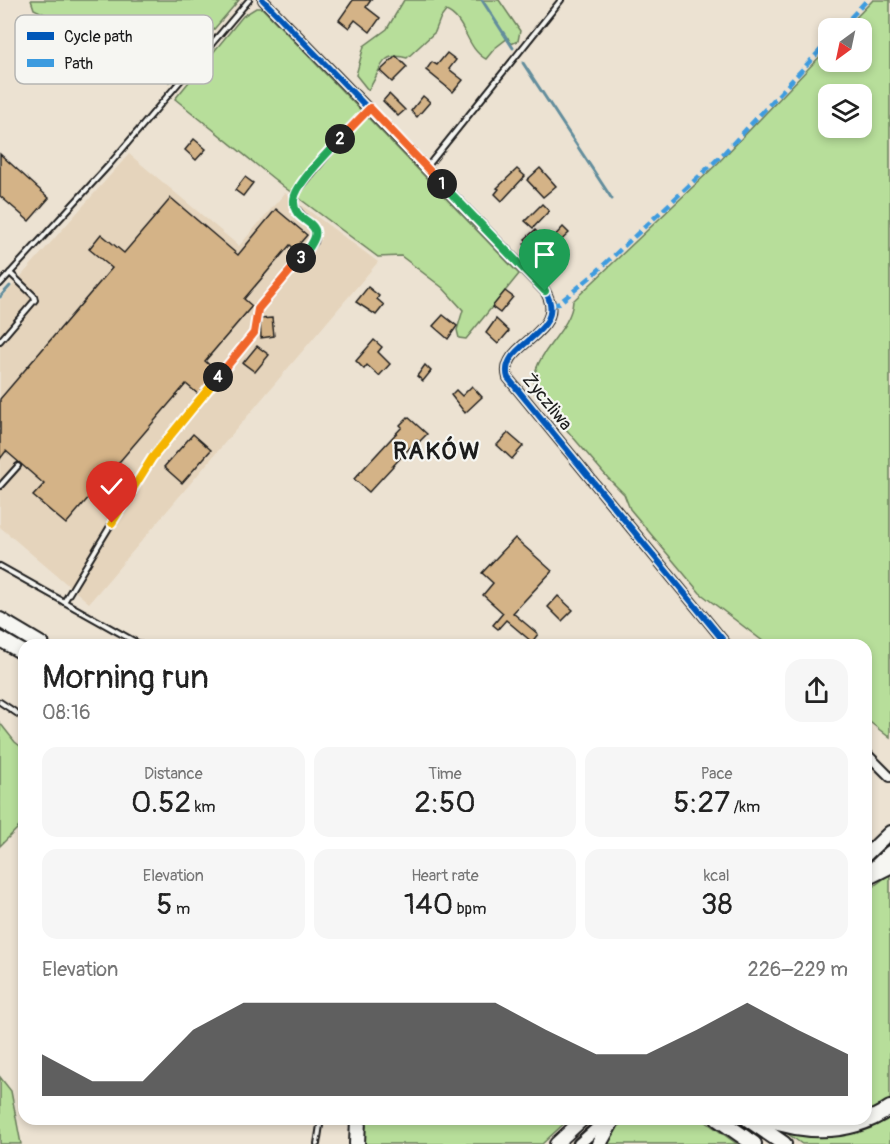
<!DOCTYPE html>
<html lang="en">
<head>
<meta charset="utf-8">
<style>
	:root { --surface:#fff; --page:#f6f6f6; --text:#222; --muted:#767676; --accent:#1c1c1c }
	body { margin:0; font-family:Pangolin,sans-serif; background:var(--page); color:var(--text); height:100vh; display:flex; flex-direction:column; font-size:22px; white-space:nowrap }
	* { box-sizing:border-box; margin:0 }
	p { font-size:20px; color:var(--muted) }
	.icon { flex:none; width:33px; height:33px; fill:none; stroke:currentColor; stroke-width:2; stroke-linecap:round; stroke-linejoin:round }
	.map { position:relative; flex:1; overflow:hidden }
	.panel { position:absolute; left:18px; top:639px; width:854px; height:486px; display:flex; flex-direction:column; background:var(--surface); border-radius:18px; box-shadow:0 3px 9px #0003 }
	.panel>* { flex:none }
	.needle { width:39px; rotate:213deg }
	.buttons { position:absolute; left:818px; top:18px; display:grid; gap:12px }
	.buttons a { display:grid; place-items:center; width:54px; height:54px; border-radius:12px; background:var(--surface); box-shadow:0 3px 9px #0003; font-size:30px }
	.pin { position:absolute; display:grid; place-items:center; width:51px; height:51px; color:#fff; margin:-62px -26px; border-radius:50% 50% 50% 0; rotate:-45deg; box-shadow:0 0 6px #0007 }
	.pin .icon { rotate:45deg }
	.km { position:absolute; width:30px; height:30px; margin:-15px; border-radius:50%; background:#222; color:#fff; font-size:16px; line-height:30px; text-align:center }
	.round { display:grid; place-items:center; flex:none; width:63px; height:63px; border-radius:18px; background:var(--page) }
	.overview { display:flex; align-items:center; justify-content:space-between; height:102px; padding:0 24px }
	h1 { font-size:33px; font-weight:600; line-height:45px }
	.metrics { display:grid; grid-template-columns:repeat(3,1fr); gap:9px; height:102px; padding:6px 24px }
	.metrics div { display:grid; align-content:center; border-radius:15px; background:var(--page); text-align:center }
	.metrics b { font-size:30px; font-weight:600 }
	.metrics small { font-size:16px; font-weight:400 }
	.metrics p { font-size:16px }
	.chart { height:168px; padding:12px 24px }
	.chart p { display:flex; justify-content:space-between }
	.chart svg { width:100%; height:108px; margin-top:6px; fill:var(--accent); opacity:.7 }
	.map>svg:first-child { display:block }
	.built { fill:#e5d4bc }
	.green { fill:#b7de9a; stroke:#6a7d5b; stroke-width:1.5; fill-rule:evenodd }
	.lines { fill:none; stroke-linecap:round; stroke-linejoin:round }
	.stream { stroke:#628d9c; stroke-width:3 }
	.building { fill:#d4b387; stroke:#1c1c1c; stroke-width:1.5 }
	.lane-casing { stroke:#1c1c1c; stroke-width:8 }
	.street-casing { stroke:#1c1c1c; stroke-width:12 }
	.secondary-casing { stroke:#1c1c1c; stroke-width:15 }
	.primary-casing { stroke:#1c1c1c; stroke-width:16 }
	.highway-casing { stroke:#1c1c1c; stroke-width:18 }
	.lane { stroke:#f6f6f2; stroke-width:4 }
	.street { stroke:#f6f6f2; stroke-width:8 }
	.secondary { stroke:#f6f6f2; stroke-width:10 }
	.primary { stroke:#f6f6f2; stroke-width:12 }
	.highway { stroke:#f6f6f2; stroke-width:14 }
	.quiet { stroke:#3c9bdf; stroke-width:4.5; stroke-dasharray:9 4.5; stroke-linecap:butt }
	.cycleway-casing { stroke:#f6f6f2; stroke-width:10 }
	.cycleway { stroke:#0057b8; stroke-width:6 }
	.split-1-casing { stroke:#fff; stroke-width:12 }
	.split-2-casing { stroke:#fff; stroke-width:12 }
	.split-3-casing { stroke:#fff; stroke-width:12 }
	.split-4-casing { stroke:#fff; stroke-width:12 }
	.split-5-casing { stroke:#fff; stroke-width:12 }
	.split-6-casing { stroke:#fff; stroke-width:12 }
	.split-1 { stroke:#22a559; stroke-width:8 }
	.split-2 { stroke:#f0652b; stroke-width:8 }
	.split-3 { stroke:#22a559; stroke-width:8 }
	.split-4 { stroke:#f0652b; stroke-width:8 }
	.split-5 { stroke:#f5b400; stroke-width:8 }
	.split-6 { stroke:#f5b400; stroke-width:8 }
	.labels { text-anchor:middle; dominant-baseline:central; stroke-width:4.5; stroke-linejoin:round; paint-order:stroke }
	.street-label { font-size:18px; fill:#1c1c1c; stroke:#f6f6f2 }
	.district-label { font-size:24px; font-weight:bold; letter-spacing:1.5px; fill:#1c1c1c; stroke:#f6f6f2 }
	.key { fill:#f6f6f2; stroke:#b5b5b2; stroke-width:1.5 }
	.key-label { font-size:16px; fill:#1c1c1c }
</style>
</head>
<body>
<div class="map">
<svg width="890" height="1144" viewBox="0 0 890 1144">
	<rect width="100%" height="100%" fill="#ece2d2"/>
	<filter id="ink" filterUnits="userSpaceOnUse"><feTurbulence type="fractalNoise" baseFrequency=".0167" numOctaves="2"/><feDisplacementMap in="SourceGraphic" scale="12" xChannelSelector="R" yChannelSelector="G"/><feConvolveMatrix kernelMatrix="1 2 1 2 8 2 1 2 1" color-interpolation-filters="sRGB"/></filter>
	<g filter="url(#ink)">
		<path class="built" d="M 129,154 L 239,246 L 285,193 L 378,262 L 89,603 L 0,527 L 0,300 Z"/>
		<g class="green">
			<path d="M 31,0 L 239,0 L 169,82 L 163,70 L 161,51 C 141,35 122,26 97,22 L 90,37 L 80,42 L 61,22 L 34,9 Z"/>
			<path d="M 404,0 L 499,0 L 520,31 L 518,41 L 511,44 L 508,38 L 495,48 L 486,59 C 466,49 466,19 446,11 L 440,19 L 435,32 L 407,58 C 379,49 381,74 368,90 L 356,75 L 364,46 L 387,29 Z"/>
			<path d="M 873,0 L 890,0 L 890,738 L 866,719 L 866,645 L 768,645 L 700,593 L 630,509 L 624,494 L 608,478 L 535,393 C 535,388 533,383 534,378 C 538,349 571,330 573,301 L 718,163 L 828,48 L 828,62 L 861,62 L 861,28 L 846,28 ZM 828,94 L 861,94 L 861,128 L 828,128 Z"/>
			<path d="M 256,8 L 262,8 L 519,274 L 466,339 L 459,338 L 457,330 L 463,310 L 443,288 L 401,256 L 378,257 L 284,187 L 175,99 L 243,16 Z"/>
			<path d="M 0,723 L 15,742 L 24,749 L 24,822 L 0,846 Z"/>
			<path d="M 890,874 L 890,1099 L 882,1106 L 866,1114 L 866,892 Z"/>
			<path d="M 0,1077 L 11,1091 L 21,1144 L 0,1144 Z"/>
			<path d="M 890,1113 L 890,1144 L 802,1144 L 788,1134 L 826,1136 L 843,1134 Z"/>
			<path d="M 366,1119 L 569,1119 L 542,1144 L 364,1144 Z"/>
			<path d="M 622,1119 L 702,1119 L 737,1144 L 606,1144 L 617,1125 Z"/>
		</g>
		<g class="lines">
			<g class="stream">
				<path d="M 482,0 L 513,48"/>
				<path d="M 523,63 L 612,199"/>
				<path d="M 0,297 L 10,286"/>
			</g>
		</g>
		<g class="building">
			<path d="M 353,0 L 371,0 L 366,7 L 380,18 L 370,32 L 355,20 L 349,28 L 339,20 Z"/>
			<path d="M 447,53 L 456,60 L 449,69 L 463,80 L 453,92 L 426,70 L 432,62 L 437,65 Z"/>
			<path d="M 396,56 L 407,67 L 392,82 L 380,71 Z"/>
			<path d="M 389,94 L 405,110 L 398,116 L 383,101 Z"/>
			<path d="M 423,96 L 430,102 L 417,117 L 411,111 Z"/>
			<path d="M 194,139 L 206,149 L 196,160 L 185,150 Z"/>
			<path d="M 0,154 L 49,198 L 29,221 L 0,196 Z"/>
			<path d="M 540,168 L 556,186 L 543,197 L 527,180 Z"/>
			<path d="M 517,169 L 525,176 L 502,201 L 495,194 L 499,189 L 497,188 Z"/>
			<path d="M 245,177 L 253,183 L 243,196 L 235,190 Z"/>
			<path d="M 171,198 L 238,255 L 276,209 L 307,235 L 295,249 L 290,245 L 244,299 L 252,306 L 205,361 L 217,372 L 204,388 L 198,394 L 186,384 L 66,524 L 33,496 L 44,484 L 6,451 L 0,459 L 0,399 L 112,268 L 89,249 L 101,234 L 124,253 Z"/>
			<path d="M 542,204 L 549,211 L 533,228 L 525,221 Z"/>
			<path d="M 563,227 L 569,233 L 553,248 L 555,251 L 543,263 L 524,244 L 527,241 L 525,239 L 535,230 L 548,243 Z"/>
			<path d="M 368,287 L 379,296 L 377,299 L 384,305 L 376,315 L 356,302 Z"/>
			<path d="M 505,291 L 513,297 L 500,313 L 492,307 Z"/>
			<path d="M 443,315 L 457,326 L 448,339 L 433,326 Z"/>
			<path d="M 272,318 L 274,336 L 261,338 L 260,319 Z"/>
			<path d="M 496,319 L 509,331 L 498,344 L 486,333 Z"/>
			<path d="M 374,340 L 382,347 L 378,352 L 390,364 L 379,376 L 367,365 L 364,369 L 356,361 Z"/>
			<path d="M 257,346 L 269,355 L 255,372 L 243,363 Z"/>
			<path d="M 425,365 L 431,371 L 423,381 L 417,376 Z"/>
			<path d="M 472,386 L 482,397 L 465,413 L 451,395 L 456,390 L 462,396 Z"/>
			<path d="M 408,417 L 427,434 L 419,442 L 417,440 L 369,492 L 354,479 L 402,427 L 400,425 Z"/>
			<path d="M 508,433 L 523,446 L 512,459 L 497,445 Z"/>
			<path d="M 193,434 L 211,450 L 182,483 L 164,467 Z"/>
			<path d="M 515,538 L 552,571 L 513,613 L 538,634 L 532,642 L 506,620 L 498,629 L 493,625 L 503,613 L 483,595 L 493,583 L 482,573 Z"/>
			<path d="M 558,596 L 573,610 L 562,621 L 548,607 Z"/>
		</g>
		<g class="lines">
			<defs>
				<g id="lane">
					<path d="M 427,167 L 561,0"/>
					<path d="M 0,284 L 109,165 L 249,0"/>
					<path d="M 0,341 L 35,300 L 34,296 L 10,273"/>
					<path d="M 0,486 L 18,466"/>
					<path d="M 0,566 L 141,645"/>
					<path d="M 64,602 L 152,457 L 254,333 L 258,309 L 315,242 C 320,225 301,219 295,205 L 296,193 L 352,125 L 369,109"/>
					<path d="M 0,702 L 24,718"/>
					<path d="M 317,1144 L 321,1119"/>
				</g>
				<g id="street">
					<path d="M 263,0 L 545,291 C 571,334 497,343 508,378 L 727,645"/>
					<path d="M 866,753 L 890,777"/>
				</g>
				<path id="secondary" d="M 579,1144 L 607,1119"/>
				<g id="primary">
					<path d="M 866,855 L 890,832"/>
					<path d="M 866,875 L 890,852"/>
					<path d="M 556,1144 L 583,1119"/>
				</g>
				<g id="highway">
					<path d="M 0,620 L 42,645"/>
					<path d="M 0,639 L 24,653"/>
					<path d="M 866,878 L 890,866"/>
					<path d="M 718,1119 L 754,1144"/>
					<path d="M 748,1119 L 784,1144"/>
					<path d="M 765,1119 C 808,1134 852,1134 890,1108"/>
					<path d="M 357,1144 L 358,1119"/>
					<path d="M 599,1144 L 613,1119"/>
				</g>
			</defs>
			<use href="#lane" class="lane-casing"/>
			<use href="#street" class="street-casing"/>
			<use href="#secondary" class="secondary-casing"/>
			<use href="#primary" class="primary-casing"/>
			<use href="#highway" class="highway-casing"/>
			<use href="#lane" class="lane"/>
			<use href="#street" class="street"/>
			<use href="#secondary" class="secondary"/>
			<use href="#primary" class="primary"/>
			<use href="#highway" class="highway"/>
			<g class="quiet">
				<path d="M 841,28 L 867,0"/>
				<path d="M 551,304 L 558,304 L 593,275 L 724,153 L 828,42"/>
			</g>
			<defs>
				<path id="cycleway" d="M 263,0 L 545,291 C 571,334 497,343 508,378 L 727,645"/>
			</defs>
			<use href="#cycleway" class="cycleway-casing"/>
			<use href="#cycleway" class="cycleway"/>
		</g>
	</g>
	<g class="lines" filter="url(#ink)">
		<defs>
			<path id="split-1" d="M 442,184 L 545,291"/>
			<path id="split-2" d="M 340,139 L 370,108 L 442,184"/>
			<path id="split-3" d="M 301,258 C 338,216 292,229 294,200 C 295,184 329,152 340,139"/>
			<path id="split-4" d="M 218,377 L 254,333 L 258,309 L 301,258"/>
			<path id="split-5" d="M 129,495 L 152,458 L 218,377"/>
			<path id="split-6" d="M 112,523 L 129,495"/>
		</defs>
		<use href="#split-1" class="split-1-casing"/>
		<use href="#split-2" class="split-2-casing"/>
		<use href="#split-3" class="split-3-casing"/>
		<use href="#split-4" class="split-4-casing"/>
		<use href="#split-5" class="split-5-casing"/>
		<use href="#split-6" class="split-6-casing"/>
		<use href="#split-1" class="split-1"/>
		<use href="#split-2" class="split-2"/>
		<use href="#split-3" class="split-3"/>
		<use href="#split-4" class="split-4"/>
		<use href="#split-5" class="split-5"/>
		<use href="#split-6" class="split-6"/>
	</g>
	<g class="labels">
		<g class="street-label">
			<text transform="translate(547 402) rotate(51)">Życzliwa</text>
		</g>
		<g class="district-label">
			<text x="437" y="451">RAKÓW</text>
		</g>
	</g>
	<rect x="15" y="15" width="198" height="69" rx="9" class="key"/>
	<rect x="27" y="32" width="27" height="8" fill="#0057b8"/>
	<rect x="27" y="59" width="27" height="8" fill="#3c9bdf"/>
	<g class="key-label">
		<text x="64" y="42">Cycle path</text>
		<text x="64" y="69">Path</text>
	</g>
</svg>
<div class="buttons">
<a><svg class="needle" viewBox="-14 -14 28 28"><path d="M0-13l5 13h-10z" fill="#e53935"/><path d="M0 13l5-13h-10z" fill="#767676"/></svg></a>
<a><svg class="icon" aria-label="layers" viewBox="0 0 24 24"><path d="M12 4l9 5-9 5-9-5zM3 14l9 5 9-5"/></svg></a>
</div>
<div class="pin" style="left:545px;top:291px;background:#1e9e55"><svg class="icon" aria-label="arrive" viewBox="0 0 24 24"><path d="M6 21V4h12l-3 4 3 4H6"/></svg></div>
<div class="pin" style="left:112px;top:523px;background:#d93025"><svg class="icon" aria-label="check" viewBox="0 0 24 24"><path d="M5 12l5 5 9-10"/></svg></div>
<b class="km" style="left:442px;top:184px">1</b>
<b class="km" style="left:340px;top:139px">2</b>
<b class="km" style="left:301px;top:258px">3</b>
<b class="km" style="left:218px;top:377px">4</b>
<section class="panel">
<div class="overview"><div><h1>Morning run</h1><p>08:16</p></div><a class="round"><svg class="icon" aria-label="share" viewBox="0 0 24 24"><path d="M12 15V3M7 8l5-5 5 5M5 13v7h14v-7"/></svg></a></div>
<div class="metrics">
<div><p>Distance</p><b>0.52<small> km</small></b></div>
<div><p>Time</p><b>2:50</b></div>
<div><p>Pace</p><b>5:27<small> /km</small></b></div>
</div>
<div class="metrics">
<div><p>Elevation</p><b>5<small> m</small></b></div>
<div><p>Heart rate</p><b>140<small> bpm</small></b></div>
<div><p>kcal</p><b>38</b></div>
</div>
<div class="chart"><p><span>Elevation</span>226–229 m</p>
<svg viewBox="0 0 160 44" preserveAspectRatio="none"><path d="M0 44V27L10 38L20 38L30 17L40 6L50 6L60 6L70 6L80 6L90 6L100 17L110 27L120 27L130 17L140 6L150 17L160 27V44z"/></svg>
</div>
</section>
</div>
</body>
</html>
